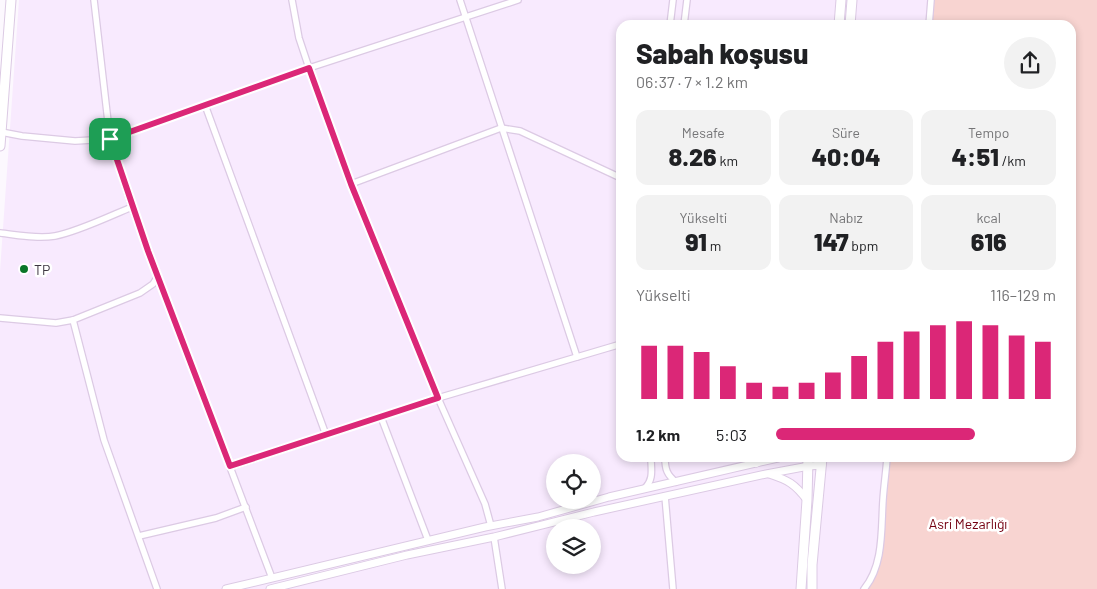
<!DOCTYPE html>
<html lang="tr">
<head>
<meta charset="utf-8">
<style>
	:root { --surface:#fff; --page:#f2f2f2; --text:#202124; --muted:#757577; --accent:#db2777 }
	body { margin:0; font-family:Barlow,sans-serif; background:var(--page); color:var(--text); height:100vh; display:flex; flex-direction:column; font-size:19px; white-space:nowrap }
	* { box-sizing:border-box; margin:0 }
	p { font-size:16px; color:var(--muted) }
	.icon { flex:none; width:28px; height:28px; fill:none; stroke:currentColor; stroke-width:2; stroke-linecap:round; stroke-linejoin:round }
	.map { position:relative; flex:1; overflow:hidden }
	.drawer { position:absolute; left:616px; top:20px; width:460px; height:442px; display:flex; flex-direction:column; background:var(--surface); border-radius:15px; box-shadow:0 2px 8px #0003 }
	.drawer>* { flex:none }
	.buttons { position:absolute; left:546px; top:454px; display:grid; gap:10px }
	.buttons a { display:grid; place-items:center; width:55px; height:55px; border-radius:50%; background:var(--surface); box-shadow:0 2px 8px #0003; font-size:25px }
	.pin { position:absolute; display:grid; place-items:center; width:42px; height:42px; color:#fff; margin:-21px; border-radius:10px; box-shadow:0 2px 8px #0006 }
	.round { display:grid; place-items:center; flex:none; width:52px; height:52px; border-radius:26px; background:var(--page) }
	.headline { display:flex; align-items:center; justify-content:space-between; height:85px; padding:0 20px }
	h1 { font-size:28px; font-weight:800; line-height:38px }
	.figures { display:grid; grid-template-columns:repeat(3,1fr); gap:8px; height:85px; padding:5px 20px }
	.figures div { display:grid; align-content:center; border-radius:12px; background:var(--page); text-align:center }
	.figures b { font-size:25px; font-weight:800 }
	.figures small { font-size:14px; font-weight:400 }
	.figures p { font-size:14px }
	.chart { height:140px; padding:10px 20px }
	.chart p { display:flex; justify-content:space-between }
	.chart svg { width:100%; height:90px; margin-top:5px; stroke:var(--accent); stroke-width:6 }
	ul { padding:0 20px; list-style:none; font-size:16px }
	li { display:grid; grid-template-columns:80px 60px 1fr; align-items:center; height:38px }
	li i { height:12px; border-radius:6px; background:var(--accent) }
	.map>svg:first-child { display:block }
	.built { fill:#f8eafe; fill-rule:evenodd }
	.green { fill:#f8d4d1 }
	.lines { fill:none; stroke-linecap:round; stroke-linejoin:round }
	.minor-casing { stroke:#dccae4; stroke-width:8 }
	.tertiary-casing { stroke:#dccae4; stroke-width:9 }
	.secondary-casing { stroke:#dccae4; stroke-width:9 }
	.primary-casing { stroke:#dccae4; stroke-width:11 }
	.trunk-casing { stroke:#dccae4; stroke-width:11 }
	.minor { stroke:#fff; stroke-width:5.5 }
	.tertiary { stroke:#fff; stroke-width:7 }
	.secondary { stroke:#fff; stroke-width:8 }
	.primary { stroke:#fff; stroke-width:9 }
	.trunk { stroke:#fff; stroke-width:9 }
	.route-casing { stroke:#fff; stroke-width:10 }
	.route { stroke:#db2777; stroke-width:6 }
	.poi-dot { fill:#0a7528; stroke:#fff; stroke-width:2 }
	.labels { text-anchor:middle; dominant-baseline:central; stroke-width:5; stroke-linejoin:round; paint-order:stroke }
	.poi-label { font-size:14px; fill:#3c3540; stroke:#fff; text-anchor:start }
	.park-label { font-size:14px; fill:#730011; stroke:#fff }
</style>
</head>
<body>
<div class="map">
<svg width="1097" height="589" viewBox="0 0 1097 589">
	<rect width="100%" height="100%" fill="#fcf8fe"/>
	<path class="built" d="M 19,0 L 929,0 L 925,25 L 621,25 L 621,458 L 886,458 L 880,560 L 865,589 L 0,589 L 0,271 ZM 555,462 L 592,462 L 592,500 L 555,500 ZM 555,528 L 592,528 L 592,565 L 555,565 Z"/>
	<path class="green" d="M 929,0 L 1097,0 L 1097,589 L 865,589 L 880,560 L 890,458 L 1071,458 L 1071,25 L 925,25 Z"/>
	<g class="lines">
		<defs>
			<g id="minor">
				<path d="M 292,0 L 299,38 L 309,68 L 351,184 L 438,398 L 485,504 L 491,526"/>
				<path d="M 460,0 L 577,357"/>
				<path d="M 670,25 L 673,0"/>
				<path d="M 684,25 L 687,0"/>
				<path d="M 929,25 L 931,0"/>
				<path d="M 205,105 L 326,435"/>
				<path d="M 1,132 L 22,136 L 75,141 L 110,139 L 309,68 L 518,0"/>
				<path d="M 351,184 L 501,128 L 520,131 L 621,178"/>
				<path d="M 0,233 C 18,235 37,239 55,236 C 77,232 110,216 132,207"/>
				<path d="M 158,276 L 230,467 L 438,398 L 621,344"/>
				<path d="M 0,318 L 56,323 L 73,320 L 140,293 L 153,284 L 158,276 L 132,207 L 110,139 L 94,0"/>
				<path d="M 73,320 L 104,440 L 157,589"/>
				<path d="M 381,417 L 428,540"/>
				<path d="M 665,458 C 665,469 667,475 676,482"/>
				<path d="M 230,467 L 272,578"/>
				<path d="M 645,488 C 654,479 651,469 651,458"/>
				<path d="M 665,496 L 673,589"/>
				<path d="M 139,536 L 216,518 L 246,507"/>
				<path d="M 494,537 L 502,589"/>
				<path d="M 864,589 C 884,565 881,529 883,500 C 884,485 886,472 887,458"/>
			</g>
			<g id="tertiary">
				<path d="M 769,474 C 788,480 795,484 807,500"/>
				<path d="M 226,589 L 485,527 L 538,517 L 609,497 L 778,458"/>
				<path d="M 270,589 L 407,555 L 494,537 L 594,512 L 766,474 L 809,466 L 822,465"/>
			</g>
			<path id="secondary" d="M 756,463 L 764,458"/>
			<g id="primary">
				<path d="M 839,25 L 841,0"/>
				<path d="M 850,25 L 852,0"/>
				<path d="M 801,589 L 807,500 L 808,458"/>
				<path d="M 812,589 L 812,565 L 822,458"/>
			</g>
			<path id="trunk" d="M 0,146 L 11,0"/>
		</defs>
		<use href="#minor" class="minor-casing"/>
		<use href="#tertiary" class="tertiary-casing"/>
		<use href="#secondary" class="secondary-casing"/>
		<use href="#primary" class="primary-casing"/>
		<use href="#trunk" class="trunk-casing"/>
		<use href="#minor" class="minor"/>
		<use href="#tertiary" class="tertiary"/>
		<use href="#secondary" class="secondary"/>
		<use href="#primary" class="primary"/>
		<use href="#trunk" class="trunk"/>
	</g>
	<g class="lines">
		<defs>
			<path id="route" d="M 309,68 L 351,184 L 438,398 L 230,466 L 148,251 L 110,139 Z"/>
		</defs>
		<use href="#route" class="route-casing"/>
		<use href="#route" class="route"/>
	</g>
	<circle class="poi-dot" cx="24" cy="269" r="5"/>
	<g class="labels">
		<g class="poi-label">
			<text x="34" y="269">TP</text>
		</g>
		<g class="park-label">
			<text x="968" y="523">Asri Mezarlığı</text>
		</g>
	</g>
</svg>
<div class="buttons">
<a><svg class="icon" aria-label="locate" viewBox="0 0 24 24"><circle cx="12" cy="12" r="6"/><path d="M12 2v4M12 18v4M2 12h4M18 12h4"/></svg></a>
<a><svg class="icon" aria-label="layers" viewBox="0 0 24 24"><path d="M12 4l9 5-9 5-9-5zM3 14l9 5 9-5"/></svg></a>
</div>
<div class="pin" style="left:110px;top:139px;background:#1e9e55"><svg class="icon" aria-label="arrive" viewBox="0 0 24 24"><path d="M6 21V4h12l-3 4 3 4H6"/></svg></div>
<section class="drawer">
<div class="headline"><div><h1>Sabah koşusu</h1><p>06:37 · 7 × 1.2 km</p></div><a class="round"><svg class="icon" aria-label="share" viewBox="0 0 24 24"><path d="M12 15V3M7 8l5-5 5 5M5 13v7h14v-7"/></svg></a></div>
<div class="figures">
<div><p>Mesafe</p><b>8.26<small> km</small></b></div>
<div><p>Süre</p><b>40:04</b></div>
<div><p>Tempo</p><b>4:51<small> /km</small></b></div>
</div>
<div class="figures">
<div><p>Yükselti</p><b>91<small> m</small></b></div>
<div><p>Nabız</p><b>147<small> bpm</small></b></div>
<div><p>kcal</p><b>616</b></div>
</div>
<div class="chart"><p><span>Yükselti</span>116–129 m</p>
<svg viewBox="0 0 160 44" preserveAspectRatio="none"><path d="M5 44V18M15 44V18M25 44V21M35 44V28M45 44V36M55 44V38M65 44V36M75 44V31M85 44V23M95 44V16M105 44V11M115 44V8M125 44V6M135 44V8M145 44V13M155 44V16"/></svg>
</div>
<ul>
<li><b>1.2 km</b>5:03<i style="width:71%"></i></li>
</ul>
</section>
</div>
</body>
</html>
